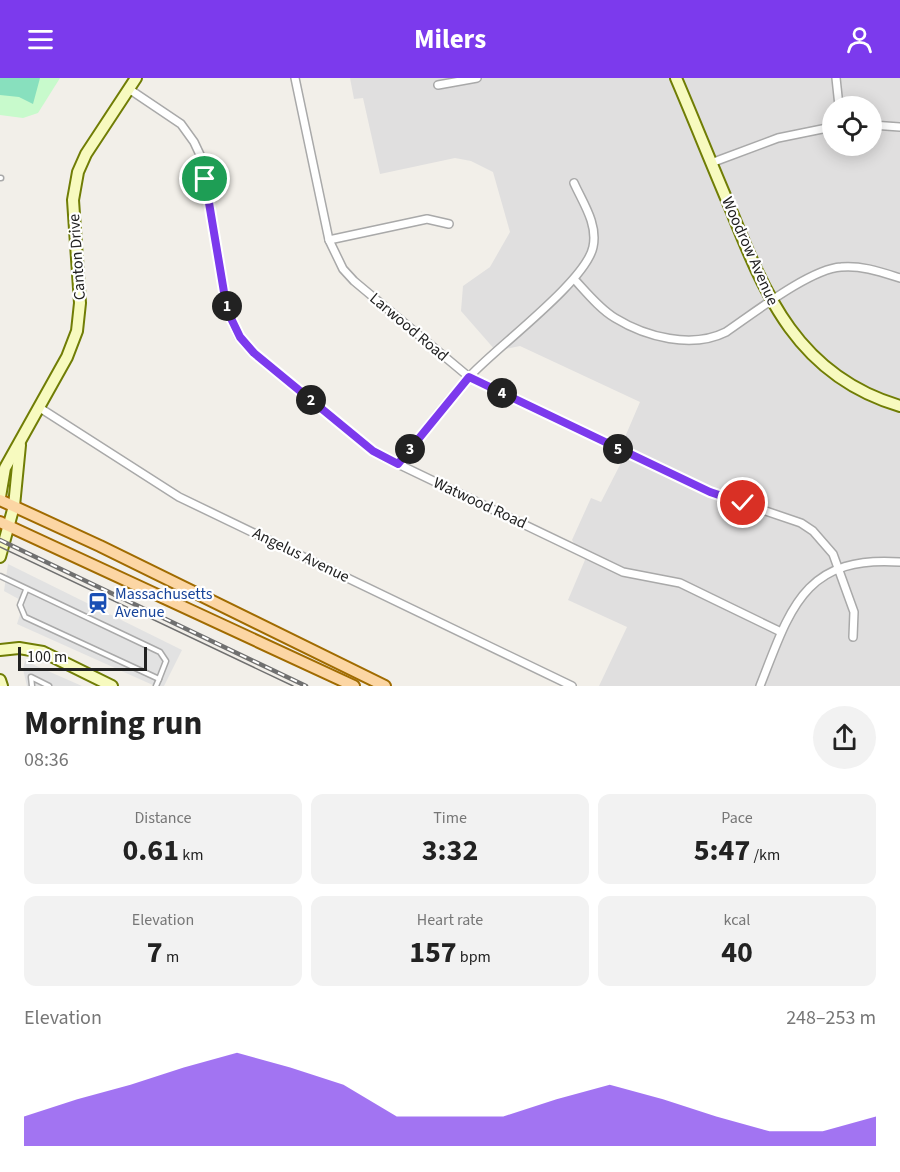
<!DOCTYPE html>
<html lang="en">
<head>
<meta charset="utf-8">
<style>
	:root { --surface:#fff; --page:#f2f2f2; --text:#222; --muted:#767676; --accent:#7c3aed }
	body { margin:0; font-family:"Source Sans 3",sans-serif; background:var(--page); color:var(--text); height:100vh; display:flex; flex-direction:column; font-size:22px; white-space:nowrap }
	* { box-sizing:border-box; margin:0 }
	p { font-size:20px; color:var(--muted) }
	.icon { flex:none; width:33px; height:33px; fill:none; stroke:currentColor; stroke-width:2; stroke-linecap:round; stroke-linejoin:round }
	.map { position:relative; height:608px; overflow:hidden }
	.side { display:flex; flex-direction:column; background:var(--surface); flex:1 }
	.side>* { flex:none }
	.fabs { position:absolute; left:822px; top:18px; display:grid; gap:12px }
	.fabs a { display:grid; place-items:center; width:60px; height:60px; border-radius:50%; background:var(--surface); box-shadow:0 3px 15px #0003; font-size:30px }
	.scale { position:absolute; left:18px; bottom:15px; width:129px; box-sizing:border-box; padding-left:6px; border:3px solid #222; border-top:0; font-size:16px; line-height:21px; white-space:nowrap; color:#222; -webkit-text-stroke:4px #fff; paint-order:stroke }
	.pin { position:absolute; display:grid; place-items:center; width:51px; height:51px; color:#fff; margin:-26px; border:3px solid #fff; border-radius:50%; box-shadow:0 2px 6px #0007 }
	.km { position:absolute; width:30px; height:30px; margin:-15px; border-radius:50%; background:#222; color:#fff; font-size:16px; line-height:30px; text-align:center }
	.round { display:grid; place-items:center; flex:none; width:63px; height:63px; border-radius:32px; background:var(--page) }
	.overview { display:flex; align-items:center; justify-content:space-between; height:102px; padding:0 24px }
	h1 { font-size:33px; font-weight:700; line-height:45px }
	.metrics { display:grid; grid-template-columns:repeat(3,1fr); gap:9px; height:102px; padding:6px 24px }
	.metrics div { display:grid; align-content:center; border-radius:12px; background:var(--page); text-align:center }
	.metrics b { font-size:30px; font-weight:700 }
	.metrics small { font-size:16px; font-weight:400 }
	.metrics p { font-size:16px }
	.chart { height:168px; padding:12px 24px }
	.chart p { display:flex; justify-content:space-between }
	.chart svg { width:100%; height:108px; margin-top:6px; fill:var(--accent); opacity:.7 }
	header { display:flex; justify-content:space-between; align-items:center; height:78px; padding:0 24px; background:var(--accent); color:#fff; font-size:27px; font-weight:700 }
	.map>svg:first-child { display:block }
	.residential { fill:#e0dfdf; fill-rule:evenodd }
	.park { fill:#c8facc }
	.pitch { fill:#88e0be }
	.parking { fill:#e2e2e2 }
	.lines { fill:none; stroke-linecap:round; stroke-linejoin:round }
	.lane-casing { stroke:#a9a9a9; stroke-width:7 }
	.street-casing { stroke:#a9a9a9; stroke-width:10 }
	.secondary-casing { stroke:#707d05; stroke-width:14 }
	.primary-casing { stroke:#a06b00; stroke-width:14 }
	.lane { stroke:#fff; stroke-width:4 }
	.street { stroke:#fff; stroke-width:7 }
	.secondary { stroke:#f7fabf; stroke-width:10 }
	.primary { stroke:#fcd6a4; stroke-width:10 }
	.tram { stroke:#707070; stroke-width:1.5 }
	.rail-casing { stroke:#707070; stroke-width:4.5 }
	.rail { stroke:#fff; stroke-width:2; stroke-dasharray:7; stroke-linecap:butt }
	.route-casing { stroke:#fff; stroke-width:12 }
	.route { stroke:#7c3aed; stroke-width:8 }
	.labels { text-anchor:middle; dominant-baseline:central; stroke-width:4.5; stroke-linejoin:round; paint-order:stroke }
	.street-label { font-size:16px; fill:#222; stroke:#fff }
	.transit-label { font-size:16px; fill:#164399; stroke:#fff; text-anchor:start }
</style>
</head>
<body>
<header><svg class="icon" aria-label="menu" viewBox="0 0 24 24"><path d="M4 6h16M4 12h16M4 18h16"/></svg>Milers<svg class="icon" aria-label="person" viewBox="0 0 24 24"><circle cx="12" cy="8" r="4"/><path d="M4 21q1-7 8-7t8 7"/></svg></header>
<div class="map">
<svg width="900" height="608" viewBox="0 0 900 608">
	<rect width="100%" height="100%" fill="#f2efe9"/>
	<path class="residential" d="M 350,0 L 900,0 L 900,608 L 599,608 L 627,549 L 568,522 L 585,482 L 572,462 L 591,420 L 601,424 L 623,381 L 622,366 L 640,324 L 520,268 L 496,273 L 461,233 L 463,208 L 490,189 L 510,154 L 493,94 L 471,83 L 455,80 L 380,96 L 363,20 L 354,21 ZM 832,28 L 872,28 L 872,68 L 832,68 Z"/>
	<path class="park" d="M 0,0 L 60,0 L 38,35 L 23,40 L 0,37 Z"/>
	<path class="pitch" d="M 0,0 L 40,0 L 33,26 L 19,19 L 0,17 Z"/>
	<g class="parking">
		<path d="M 8,486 L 182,572 L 164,608 L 155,608 L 17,546 L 24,524 L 4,513 Z"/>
		<path d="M 25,583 L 82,608 L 27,608 L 23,591 Z"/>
	</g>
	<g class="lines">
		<defs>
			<g id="lane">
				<path d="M 0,100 L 1,100"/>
				<path d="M 0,498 L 160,574 L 166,583 L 159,601 L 25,539 L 20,527 L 26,512"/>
				<path d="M 32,608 L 31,599 L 49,608"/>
				<path d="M 156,608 L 159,601"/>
			</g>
			<g id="street">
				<path d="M 295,0 L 329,162 L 343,191 L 354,203 L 469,299 L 710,414 L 801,445 L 813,453 L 833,476 L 854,534 L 853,559"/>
				<path d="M 836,0 L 839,28"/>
				<path d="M 438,7 L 477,0"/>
				<path d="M 129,11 L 181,46 L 194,64 L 202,81 L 227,232 L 239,259 L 254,275 L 373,373 L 398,386 L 623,494 L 680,505 L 781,554"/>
				<path d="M 872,47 L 900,49"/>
				<path d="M 711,85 L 778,60 L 832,49"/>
				<path d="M 329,162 L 427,141 L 449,146"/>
				<path d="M 575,202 C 587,215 600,231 615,240 C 646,259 692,271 726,254 C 754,235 810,191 841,189 C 861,187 881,194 900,200"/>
				<path d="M 40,330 L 179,419 L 572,608"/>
				<path d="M 398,386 C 422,357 445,325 471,297 C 498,268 586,203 593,169 C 598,146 583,125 574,105"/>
				<path d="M 760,608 C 790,532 803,477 900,484"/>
			</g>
			<g id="secondary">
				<path d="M 676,0 C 694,42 711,85 729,127 C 765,217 798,298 900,328"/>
				<path d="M 0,419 L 5,390 L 67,279 L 77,253 L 80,225 L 73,122 L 78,94 L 86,76 L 136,0"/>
				<path d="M 0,479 L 14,428 L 20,367"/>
				<path d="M 0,572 L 19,570 L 43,574 L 112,608"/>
				<path d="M 0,602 L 2,608"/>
			</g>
			<g id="primary">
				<path d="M 0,422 L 100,468 L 385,608"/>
				<path d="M 0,444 L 354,608"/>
			</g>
		</defs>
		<use href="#lane" class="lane-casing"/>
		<use href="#street" class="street-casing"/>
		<use href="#secondary" class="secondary-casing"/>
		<use href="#primary" class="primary-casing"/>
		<use href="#lane" class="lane"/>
		<use href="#street" class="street"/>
		<use href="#secondary" class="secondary"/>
		<use href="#primary" class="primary"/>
		<path class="tram" d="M 0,469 L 293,608"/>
		<defs>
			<path id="rail" d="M 0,462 L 306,608"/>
		</defs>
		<use href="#rail" class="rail-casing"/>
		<use href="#rail" class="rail"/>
	</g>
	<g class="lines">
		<defs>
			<path id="route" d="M 205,101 L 227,232 L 240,259 L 254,275 L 373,373 L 398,386 L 469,299 L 710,414 L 743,425"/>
		</defs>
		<use href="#route" class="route-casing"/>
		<use href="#route" class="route"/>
	</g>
	<defs>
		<symbol id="station-bare" viewBox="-9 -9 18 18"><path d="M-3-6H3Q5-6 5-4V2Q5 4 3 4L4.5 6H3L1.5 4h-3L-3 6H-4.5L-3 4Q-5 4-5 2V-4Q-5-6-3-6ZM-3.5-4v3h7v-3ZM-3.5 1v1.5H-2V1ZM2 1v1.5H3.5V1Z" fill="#1a4fb4" stroke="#fff" stroke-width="2.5" paint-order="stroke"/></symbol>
	</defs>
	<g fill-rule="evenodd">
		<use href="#station-bare" x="83" y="510" width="30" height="30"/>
	</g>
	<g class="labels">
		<g class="street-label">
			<text transform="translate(750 173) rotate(66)">Woodrow Avenue</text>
			<text transform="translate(77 179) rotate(-94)">Canton Drive</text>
			<text transform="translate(409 249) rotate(40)">Larwood Road</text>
			<text transform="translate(480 425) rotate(25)">Watwood Road</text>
			<text transform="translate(301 477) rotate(26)">Angelus Avenue</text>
		</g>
		<g class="transit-label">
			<text x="115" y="516">Massachusetts<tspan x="115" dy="18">Avenue</tspan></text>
		</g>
	</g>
</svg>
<div class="fabs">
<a><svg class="icon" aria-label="locate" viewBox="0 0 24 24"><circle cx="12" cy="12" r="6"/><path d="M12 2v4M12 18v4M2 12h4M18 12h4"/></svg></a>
</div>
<div class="scale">100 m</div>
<div class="pin" style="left:205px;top:101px;background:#1e9e55"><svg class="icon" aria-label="arrive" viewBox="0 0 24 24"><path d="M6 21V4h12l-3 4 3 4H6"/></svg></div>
<div class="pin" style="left:743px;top:425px;background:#d93025"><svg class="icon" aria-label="check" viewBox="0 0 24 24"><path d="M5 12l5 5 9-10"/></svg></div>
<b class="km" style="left:227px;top:228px">1</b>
<b class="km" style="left:311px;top:322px">2</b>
<b class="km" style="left:410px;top:371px">3</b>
<b class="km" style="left:502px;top:315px">4</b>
<b class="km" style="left:618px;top:371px">5</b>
</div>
<section class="side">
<div class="overview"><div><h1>Morning run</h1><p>08:36</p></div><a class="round"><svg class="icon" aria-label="share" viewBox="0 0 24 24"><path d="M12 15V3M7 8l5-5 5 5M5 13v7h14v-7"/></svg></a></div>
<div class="metrics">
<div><p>Distance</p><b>0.61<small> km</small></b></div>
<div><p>Time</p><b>3:32</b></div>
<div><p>Pace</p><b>5:47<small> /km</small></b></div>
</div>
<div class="metrics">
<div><p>Elevation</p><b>7<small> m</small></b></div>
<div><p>Heart rate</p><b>157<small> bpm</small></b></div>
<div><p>kcal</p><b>40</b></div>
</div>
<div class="chart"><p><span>Elevation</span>248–253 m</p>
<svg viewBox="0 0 160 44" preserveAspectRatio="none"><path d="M0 44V32L10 25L20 19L30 12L40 6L50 12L60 19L70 32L80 32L90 32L100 25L110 19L120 25L130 32L140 38L150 38L160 32V44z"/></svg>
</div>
</section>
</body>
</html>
